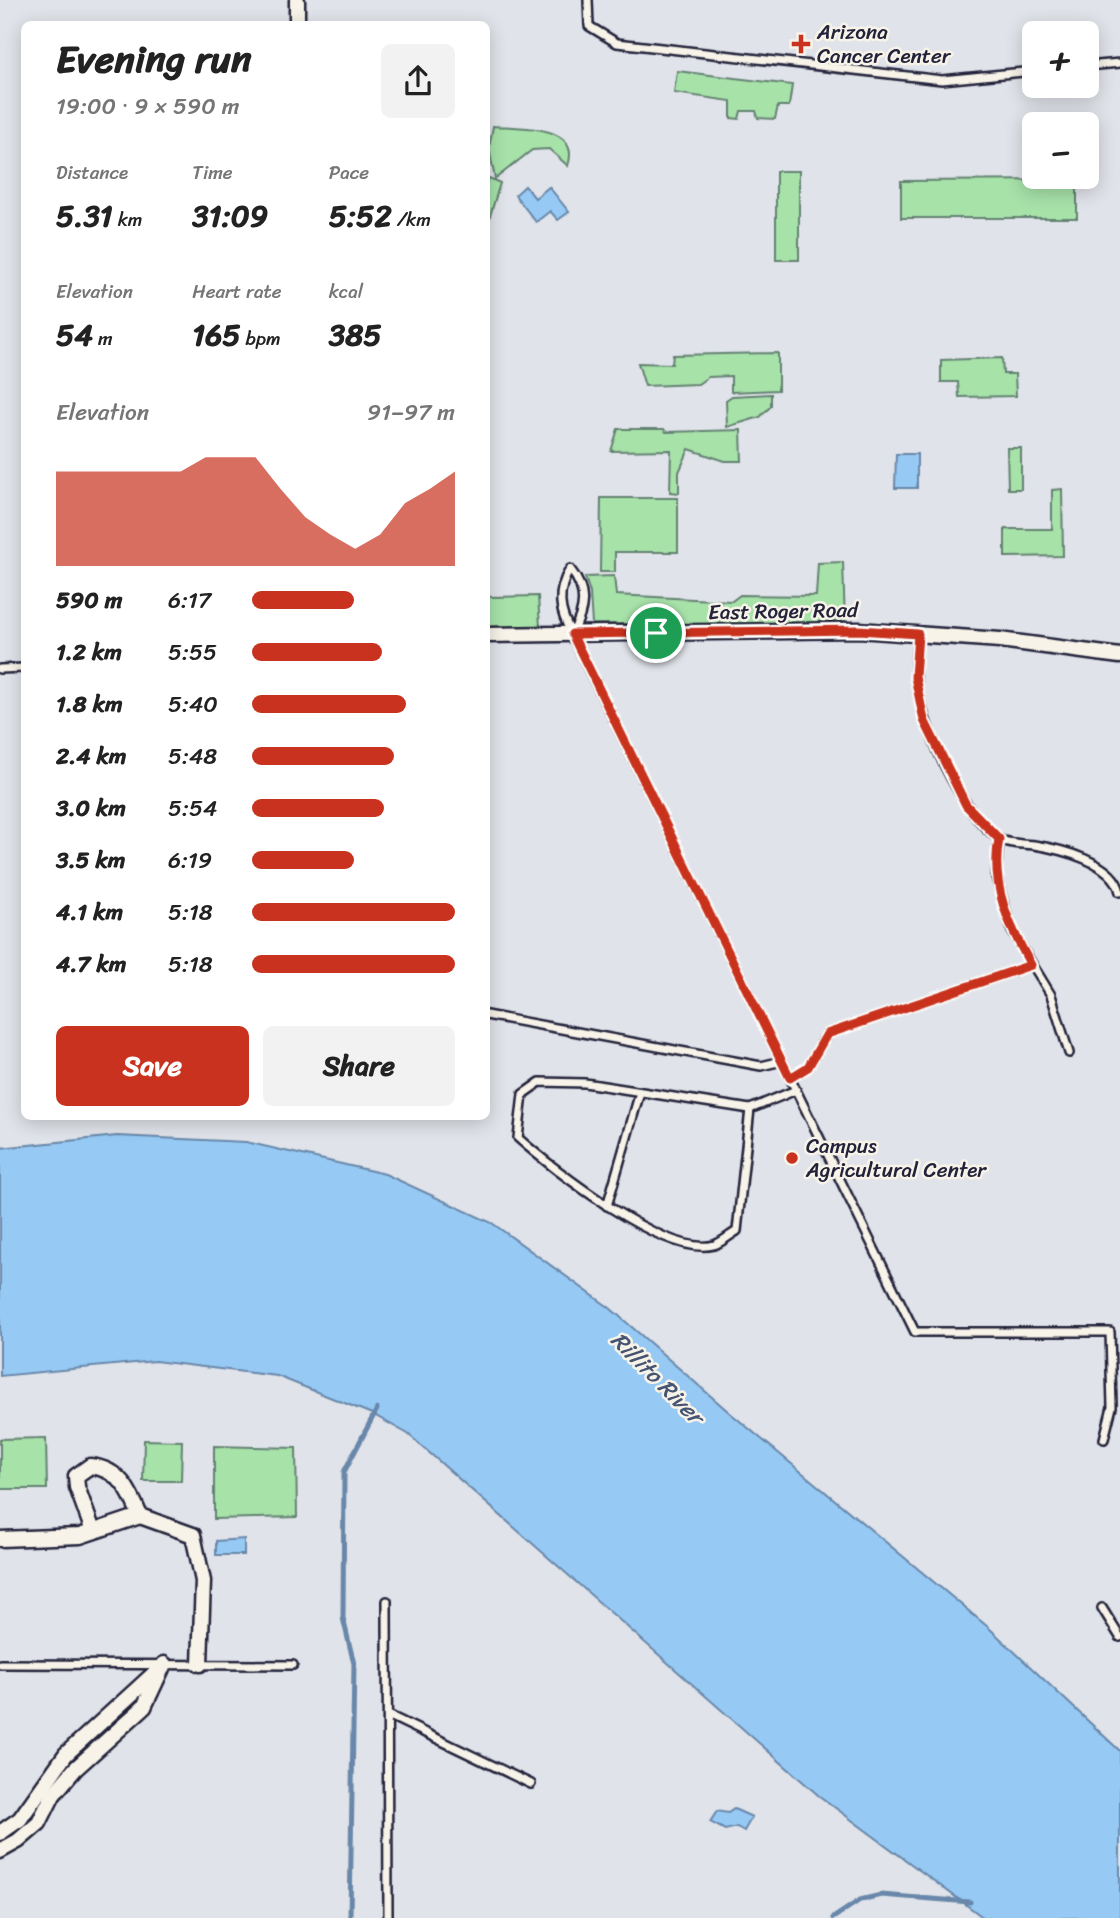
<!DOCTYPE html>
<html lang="en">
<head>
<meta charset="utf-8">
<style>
	:root { --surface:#fff; --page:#f2f2f2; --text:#222; --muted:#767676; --accent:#c8321e }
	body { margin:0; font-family:Sriracha,sans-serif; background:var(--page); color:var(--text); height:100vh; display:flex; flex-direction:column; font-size:26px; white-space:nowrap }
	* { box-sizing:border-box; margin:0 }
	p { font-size:23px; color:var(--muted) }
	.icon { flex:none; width:38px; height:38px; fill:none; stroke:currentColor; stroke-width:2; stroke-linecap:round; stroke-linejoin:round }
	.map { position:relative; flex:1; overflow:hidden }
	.panel { position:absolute; left:21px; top:21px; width:469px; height:1099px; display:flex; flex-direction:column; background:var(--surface); border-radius:10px; box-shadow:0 4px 18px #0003 }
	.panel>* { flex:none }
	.tools { position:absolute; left:1022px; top:21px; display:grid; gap:14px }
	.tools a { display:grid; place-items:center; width:77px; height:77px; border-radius:10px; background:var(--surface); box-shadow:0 4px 18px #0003; font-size:35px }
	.pin { position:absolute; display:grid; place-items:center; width:60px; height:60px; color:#fff; margin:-30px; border:4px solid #fff; border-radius:50%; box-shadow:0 2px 7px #0007 }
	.round { display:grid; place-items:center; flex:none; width:74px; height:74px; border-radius:10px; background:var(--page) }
	.headline { display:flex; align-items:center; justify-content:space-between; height:119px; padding:0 35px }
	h1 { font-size:38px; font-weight:800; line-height:52px }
	.stats { display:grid; grid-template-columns:repeat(3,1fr); gap:10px; height:119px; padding:7px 35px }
	.stats div { display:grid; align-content:center }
	.stats b { font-size:30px; font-weight:800 }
	.stats small { font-size:19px; font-weight:400 }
	.stats p { font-size:19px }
	.chart { height:196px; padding:14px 35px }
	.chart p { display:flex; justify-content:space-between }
	.chart svg { width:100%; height:126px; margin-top:7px; fill:var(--accent); opacity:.7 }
	.button { display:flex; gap:14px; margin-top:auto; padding:14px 35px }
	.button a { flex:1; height:80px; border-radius:10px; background:var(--accent); color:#fff; font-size:28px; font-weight:800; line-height:80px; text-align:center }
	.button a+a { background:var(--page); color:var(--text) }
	ul { padding:0 35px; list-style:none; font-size:23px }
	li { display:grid; grid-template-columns:112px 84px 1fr; align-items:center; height:52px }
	li i { height:18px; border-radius:9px; background:var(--accent) }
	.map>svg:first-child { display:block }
	.green { fill:#a7e2a9; stroke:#648272; stroke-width:2 }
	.water { fill:#96caf4; stroke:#6887aa; stroke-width:2 }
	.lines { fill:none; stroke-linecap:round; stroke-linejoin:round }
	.stream { stroke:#6887aa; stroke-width:5 }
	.lane-casing { stroke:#22223b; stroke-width:12 }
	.street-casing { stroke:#22223b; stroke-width:19 }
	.lane { stroke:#f7f3e8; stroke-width:7 }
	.street { stroke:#f7f3e8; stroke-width:14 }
	.route-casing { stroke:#fff; stroke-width:14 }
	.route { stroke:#c8321e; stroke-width:9 }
	.poi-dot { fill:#c8321e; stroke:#f7f3e8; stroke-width:2.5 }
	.labels { text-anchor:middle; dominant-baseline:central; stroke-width:5; stroke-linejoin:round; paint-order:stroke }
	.poi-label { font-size:21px; fill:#22223b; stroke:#f7f3e8; text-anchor:start }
	.street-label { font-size:21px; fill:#22223b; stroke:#f7f3e8 }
	.water-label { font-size:23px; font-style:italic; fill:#455472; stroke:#f7f3e8 }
</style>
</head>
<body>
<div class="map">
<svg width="1120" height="1918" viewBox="0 0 1120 1918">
	<rect width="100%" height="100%" fill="#e0e3e9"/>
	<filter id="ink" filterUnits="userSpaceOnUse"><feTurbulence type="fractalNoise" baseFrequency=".0143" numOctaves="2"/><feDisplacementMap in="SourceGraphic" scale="14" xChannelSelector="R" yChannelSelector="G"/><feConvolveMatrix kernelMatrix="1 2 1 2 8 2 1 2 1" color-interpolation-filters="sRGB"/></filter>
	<g filter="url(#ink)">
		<g class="green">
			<path d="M 677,71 L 792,85 L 789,106 L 778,106 L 775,119 L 758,118 L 756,111 L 741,111 L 739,119 L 731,118 L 731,101 L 674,93 Z"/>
			<path d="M 493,126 C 519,128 582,124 568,166 L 549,149 L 532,150 L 495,179 L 489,148 Z"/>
			<rect x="776" y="171" width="23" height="89"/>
			<path d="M 489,178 L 500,183 L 487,226 L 486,184 Z"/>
			<path d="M 1077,180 L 1077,218 L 901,218 L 901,181 Z"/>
			<path d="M 778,353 L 778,390 L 731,392 L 731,376 L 708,377 L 698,384 L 645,386 L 638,363 L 672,364 L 673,355 Z"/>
			<path d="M 1002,358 L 1003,374 L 1015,374 L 1016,396 L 959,397 L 958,382 L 941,382 L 941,360 Z"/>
			<path d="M 771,394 L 771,406 L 760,417 L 727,427 L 726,400 L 732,396 Z"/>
			<path d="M 618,429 L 664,429 L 666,432 L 741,430 L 742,461 L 725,461 L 689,449 L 679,472 L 679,493 L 670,492 L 671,450 L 611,451 Z"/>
			<path d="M 1007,448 L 1021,448 L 1021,489 L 1008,489 Z"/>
			<path d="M 1062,489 L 1063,556 L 1005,557 L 1005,529 L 1052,529 L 1052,490 Z"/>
			<path d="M 601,498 L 678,498 L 678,552 L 615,552 L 615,572 L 600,572 Z"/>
			<path d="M 843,562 L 845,624 L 592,624 L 590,593 L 585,577 L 614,576 L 616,595 L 732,601 L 740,595 L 816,596 L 818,563 Z"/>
			<path d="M 538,596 L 540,627 L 487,627 L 487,597 Z"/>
			<path d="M 46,1438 L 47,1489 L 0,1489 L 0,1439 Z"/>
			<path d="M 144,1440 L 182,1441 L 181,1481 L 143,1481 Z"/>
			<path d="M 214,1446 L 296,1448 L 297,1517 L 214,1519 Z"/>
		</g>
		<g class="water">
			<path d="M 525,186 L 535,198 L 549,187 L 569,212 L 558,220 L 550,211 L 536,222 L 515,195 Z"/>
			<path d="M 896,454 L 917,454 L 917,488 L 895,488 Z"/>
			<path d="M 117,1136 L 246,1142 L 385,1174 L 492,1223 L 610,1308 L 729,1412 L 988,1627 L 1120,1751 L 1120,1918 L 984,1918 L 818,1795 L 408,1434 L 372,1414 L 277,1376 L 155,1361 L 0,1376 L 0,1148 Z"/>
			<path d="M 244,1539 L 244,1555 L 216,1555 L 216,1541 Z"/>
			<path d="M 734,1809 L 752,1817 L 744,1831 L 737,1827 L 725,1830 L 710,1822 L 717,1811 L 728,1813 Z"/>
		</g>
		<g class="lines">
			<g class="stream">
				<path d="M 350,1918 L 354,1664 L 343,1618 L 344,1472 L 377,1409"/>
				<path d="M 833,1918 L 860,1900 L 881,1895 L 970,1902"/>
			</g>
			<defs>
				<g id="lane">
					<path d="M 588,0 L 589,26 L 617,43 L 942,80 L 1034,71"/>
					<path d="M 1087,66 L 1120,63"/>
					<path d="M 570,569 C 588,591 585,610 572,634 C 559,612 556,592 570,569 Z"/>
					<path d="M 572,635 L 915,1332 L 1110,1332 L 1112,1407 L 1104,1439"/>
					<path d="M 918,635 C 917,649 914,664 916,678 C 920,723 960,811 998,838 C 1006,844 1024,844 1034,845 C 1060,849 1114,862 1120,892"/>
					<path d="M 0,669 L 24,668"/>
					<path d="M 999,840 L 996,877 L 1012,931 L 1051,995 L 1069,1053"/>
					<path d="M 486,1015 L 761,1066 L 782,1061"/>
					<path d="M 790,1078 L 808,1067 L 827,1034 L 1031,965"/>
					<path d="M 750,1109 L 737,1231 C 730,1235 721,1243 714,1245 C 666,1258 553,1169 518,1138 L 523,1094 L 540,1082 L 585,1083 L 750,1109 L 796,1090"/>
					<path d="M 607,1206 L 640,1092"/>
					<path d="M 387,1601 L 388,1918"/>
					<path d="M 1102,1608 L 1120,1637"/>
					<path d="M 0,1664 L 293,1665"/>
					<path d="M 388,1715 L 531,1784"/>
				</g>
				<g id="street">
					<path d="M 297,0 L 297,24"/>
					<path d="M 486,635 L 859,630 L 1000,640 L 1120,656"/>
					<path d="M 140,1516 L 193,1535 L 203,1581 L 200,1664"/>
					<path d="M 93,1531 L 77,1487 L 76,1476 L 90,1466 C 120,1469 130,1491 140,1516"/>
					<path d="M 0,1539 L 80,1536 L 140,1516"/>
					<path d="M 0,1833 L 20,1819 L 66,1754 L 158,1670"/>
					<path d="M 0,1851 L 18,1841 L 39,1823 L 53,1795 L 75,1769 L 144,1707 L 164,1664"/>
				</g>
			</defs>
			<use href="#lane" class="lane-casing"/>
			<use href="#street" class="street-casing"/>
			<use href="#lane" class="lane"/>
			<use href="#street" class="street"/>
		</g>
	</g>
	<g class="lines" filter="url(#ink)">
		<defs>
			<path id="route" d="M 859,630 L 918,634 L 915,677 L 924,720 L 966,805 L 999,839 C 990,885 1009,926 1031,965 L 827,1034 L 808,1067 L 790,1078 L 572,634 Z"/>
		</defs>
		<use href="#route" class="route-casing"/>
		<use href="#route" class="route"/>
	</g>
	<g class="poi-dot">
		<path d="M797.5 33.5h7v7h7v7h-7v7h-7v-7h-7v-7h7z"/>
		<circle cx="792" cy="1158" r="7"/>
	</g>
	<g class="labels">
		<g class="poi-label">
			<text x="817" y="32">Arizona<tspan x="817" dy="24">Cancer Center</tspan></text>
			<text x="806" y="1146">Campus<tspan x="806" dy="24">Agricultural Center</tspan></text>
		</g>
		<g class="street-label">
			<text transform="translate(783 611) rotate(-1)">East Roger Road</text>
		</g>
		<g class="water-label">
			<text transform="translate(657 1378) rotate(45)">Rillito River</text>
		</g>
	</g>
</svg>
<div class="tools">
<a>+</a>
<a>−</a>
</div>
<div class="pin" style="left:656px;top:633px;background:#1e9e55"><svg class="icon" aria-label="arrive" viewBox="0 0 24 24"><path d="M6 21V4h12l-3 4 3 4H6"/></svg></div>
<section class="panel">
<div class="headline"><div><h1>Evening run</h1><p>19:00 · 9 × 590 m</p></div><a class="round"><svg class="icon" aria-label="share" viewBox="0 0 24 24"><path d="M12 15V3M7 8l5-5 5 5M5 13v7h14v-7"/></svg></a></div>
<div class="stats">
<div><p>Distance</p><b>5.31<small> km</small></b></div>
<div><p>Time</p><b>31:09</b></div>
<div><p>Pace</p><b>5:52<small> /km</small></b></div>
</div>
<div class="stats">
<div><p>Elevation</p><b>54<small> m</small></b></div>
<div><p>Heart rate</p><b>165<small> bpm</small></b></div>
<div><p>kcal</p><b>385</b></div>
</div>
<div class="chart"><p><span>Elevation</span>91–97 m</p>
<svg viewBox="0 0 160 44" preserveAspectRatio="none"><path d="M0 44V11L10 11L20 11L30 11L40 11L50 11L60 6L70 6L80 6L90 17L100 27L110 33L120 38L130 33L140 22L150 17L160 11V44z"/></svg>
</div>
<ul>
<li><b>590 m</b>6:17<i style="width:50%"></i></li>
<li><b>1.2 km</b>5:55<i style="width:64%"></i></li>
<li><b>1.8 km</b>5:40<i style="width:76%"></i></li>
<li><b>2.4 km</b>5:48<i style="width:70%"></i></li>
<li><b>3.0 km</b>5:54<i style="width:65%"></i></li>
<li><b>3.5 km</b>6:19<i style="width:50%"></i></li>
<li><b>4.1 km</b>5:18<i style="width:100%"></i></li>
<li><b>4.7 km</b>5:18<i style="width:100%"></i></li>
</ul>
<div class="button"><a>Save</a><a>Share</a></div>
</section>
</div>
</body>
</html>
